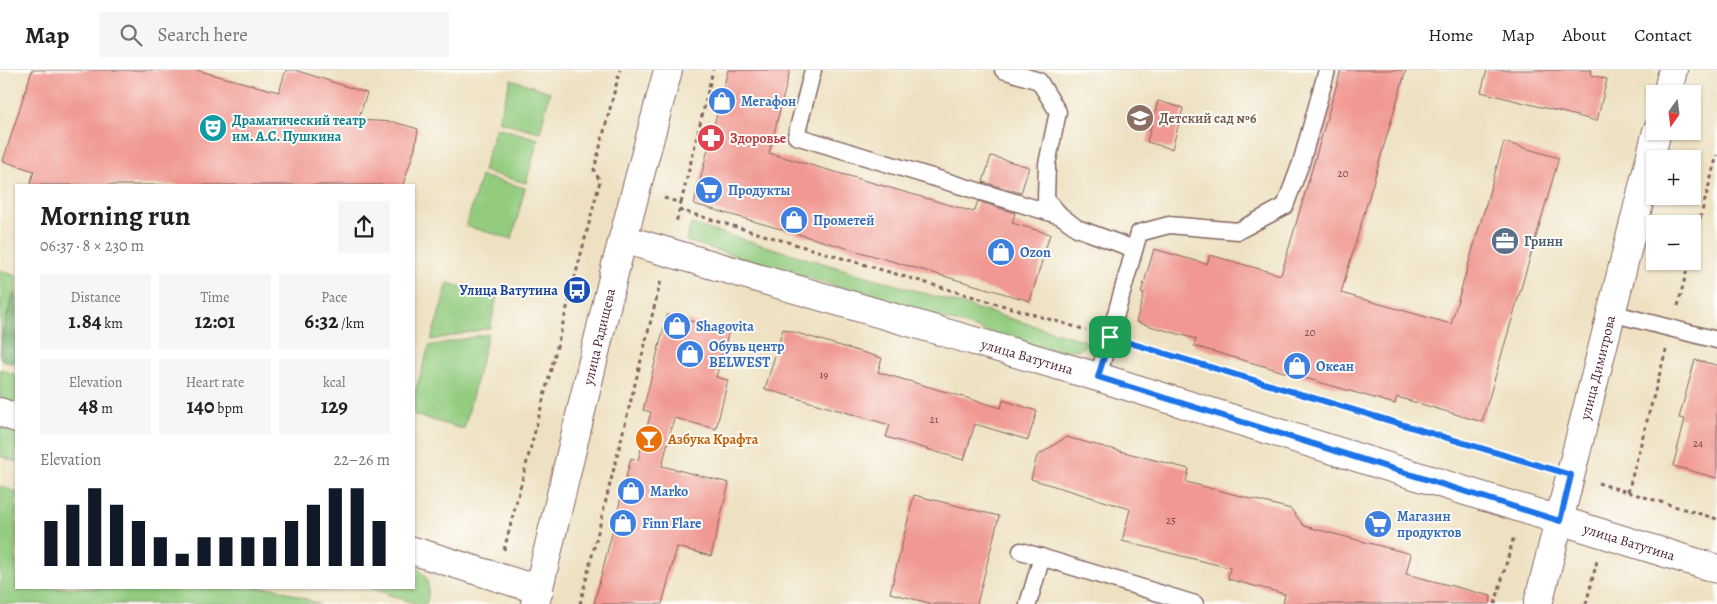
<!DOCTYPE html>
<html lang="en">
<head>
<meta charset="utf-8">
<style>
	:root { --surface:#fff; --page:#f6f6f6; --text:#202124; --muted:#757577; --line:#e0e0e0; --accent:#111827 }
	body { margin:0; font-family:Alegreya,serif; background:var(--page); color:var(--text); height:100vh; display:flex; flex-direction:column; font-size:19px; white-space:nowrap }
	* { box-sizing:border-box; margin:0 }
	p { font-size:16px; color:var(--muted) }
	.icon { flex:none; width:28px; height:28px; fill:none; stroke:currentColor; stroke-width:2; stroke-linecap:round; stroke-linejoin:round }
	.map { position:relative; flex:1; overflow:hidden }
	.sheet { position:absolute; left:15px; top:114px; width:400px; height:405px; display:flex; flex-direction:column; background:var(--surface); border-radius:0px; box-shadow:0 1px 4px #0004 }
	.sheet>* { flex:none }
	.needle { width:32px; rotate:194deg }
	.fabs { position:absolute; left:1646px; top:15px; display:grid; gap:10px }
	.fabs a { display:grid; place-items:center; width:55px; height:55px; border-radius:0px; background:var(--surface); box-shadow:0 1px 4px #0004; font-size:25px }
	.pin { position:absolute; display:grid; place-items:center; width:42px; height:42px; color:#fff; margin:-21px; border-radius:10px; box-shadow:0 2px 8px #0006 }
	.round { display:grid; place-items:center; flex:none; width:52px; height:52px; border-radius:0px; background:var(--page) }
	.overview { display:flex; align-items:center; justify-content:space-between; height:85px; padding:0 25px }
	h1 { font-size:28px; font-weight:700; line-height:38px }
	.stats { display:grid; grid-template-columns:repeat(3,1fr); gap:8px; height:85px; padding:5px 25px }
	.stats div { display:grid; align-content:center; border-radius:0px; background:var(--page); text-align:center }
	.stats b { font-size:21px; font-weight:700 }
	.stats small { font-size:14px; font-weight:400 }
	.stats p { font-size:14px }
	.chart { height:140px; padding:10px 25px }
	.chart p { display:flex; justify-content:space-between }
	.chart svg { width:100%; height:90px; margin-top:5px; stroke:var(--accent); stroke-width:6 }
	header { display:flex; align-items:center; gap:30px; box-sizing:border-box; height:70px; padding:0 25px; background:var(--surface); border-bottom:1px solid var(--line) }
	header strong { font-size:24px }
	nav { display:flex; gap:28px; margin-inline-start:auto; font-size:18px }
	.search { width:350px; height:45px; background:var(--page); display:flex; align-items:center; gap:12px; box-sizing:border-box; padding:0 18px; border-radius:0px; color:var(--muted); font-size:19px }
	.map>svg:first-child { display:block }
	.green { fill:#93cc7f; stroke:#6e7655 }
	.forest { fill:#76b06e; stroke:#60684c }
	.building { fill:#f09891 }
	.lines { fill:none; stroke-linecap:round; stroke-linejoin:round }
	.lane-casing { stroke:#836360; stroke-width:19 }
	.street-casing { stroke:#836360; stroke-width:30 }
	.secondary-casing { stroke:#836360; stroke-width:30 }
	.primary-casing { stroke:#836360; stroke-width:30 }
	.path { stroke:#836360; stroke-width:3; stroke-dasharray:4 4; stroke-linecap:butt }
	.lane { stroke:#fff; stroke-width:16 }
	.street { stroke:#fff; stroke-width:28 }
	.secondary { stroke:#fff; stroke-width:28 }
	.primary { stroke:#fff; stroke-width:28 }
	.route-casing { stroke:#fff; stroke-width:10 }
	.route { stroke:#1a73e8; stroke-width:6 }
	.labels { text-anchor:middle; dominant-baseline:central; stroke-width:4; stroke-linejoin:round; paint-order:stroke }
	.number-label { font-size:11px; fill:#743d44 }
	.shop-label { font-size:14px; font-weight:bold; fill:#366cbe; stroke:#fdfcf7; text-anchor:start }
	.education-label { font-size:14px; font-weight:bold; fill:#785e54; stroke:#fdfcf7; text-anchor:start }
	.culture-label { font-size:14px; font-weight:bold; fill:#0d838f; stroke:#fdfcf7; text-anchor:start }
	.health-label { font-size:14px; font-weight:bold; fill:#be3a42; stroke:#fdfcf7; text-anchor:start }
	.service-label { font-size:14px; font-weight:bold; fill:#4e5e75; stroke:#fdfcf7; text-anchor:start }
	.transit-label { font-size:14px; font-weight:bold; fill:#164399; stroke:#fdfcf7; text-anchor:end }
	.street-label { font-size:14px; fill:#4a1f2b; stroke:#fdfcf7 }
	.food-label { font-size:14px; font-weight:bold; fill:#c56008; stroke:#fdfcf7; text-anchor:start }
</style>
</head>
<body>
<header>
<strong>Map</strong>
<div class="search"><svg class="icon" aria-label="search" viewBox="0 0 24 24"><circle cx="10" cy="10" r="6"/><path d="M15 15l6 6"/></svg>Search here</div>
<nav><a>Home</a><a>Map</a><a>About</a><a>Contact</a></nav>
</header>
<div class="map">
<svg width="1717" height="534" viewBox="0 0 1717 534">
	<rect width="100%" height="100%" fill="#fdfcf7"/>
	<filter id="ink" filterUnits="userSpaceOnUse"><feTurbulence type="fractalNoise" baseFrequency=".02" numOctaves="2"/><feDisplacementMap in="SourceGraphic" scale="10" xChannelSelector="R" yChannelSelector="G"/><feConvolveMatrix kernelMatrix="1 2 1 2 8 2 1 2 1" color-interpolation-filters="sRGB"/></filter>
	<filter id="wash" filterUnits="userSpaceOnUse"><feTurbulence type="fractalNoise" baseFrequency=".0096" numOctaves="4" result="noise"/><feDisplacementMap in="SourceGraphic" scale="20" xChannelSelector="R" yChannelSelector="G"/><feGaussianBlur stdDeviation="1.12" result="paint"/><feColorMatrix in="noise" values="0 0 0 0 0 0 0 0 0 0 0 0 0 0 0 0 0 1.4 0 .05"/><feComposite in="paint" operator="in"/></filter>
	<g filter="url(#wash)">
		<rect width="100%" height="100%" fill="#eee1c1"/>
		<g class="green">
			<path d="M 511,9 L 550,22 L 540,62 L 498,51 Z"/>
			<path d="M 496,57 L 538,69 L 526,113 L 483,101 Z"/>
			<path d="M 481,106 L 525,118 L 512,169 L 466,156 Z"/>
			<path d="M 691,154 L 1089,272 L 1079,280 L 1056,280 L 1028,274 L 686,171 Z"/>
			<path d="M 0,200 L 16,206 L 16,222 L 13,226 L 3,261 L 1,277 Z"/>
			<path d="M 448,213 L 497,227 L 490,258 L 431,270 Z"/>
			<path d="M 488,264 L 464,359 L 414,345 L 414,326 L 429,276 Z"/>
			<path d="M 0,299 L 16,305 L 16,336 L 0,330 Z"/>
			<path d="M 0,355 L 16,360 L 16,392 L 0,386 Z"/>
			<path d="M 0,416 L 16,422 L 16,518 L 275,518 L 320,534 L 0,534 Z"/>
			<path d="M 414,496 C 429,504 431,519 426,534 L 416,534 L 370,518 L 414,518 Z"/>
		</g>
		<path class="forest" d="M 16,222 L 16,291 L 13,294 L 0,289 C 0,268 7,247 13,226 Z"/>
		<g id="blocks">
			<g class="building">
				<path d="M 32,0 L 196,0 L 279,22 L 286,0 L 295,0 L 367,23 L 358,50 L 394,52 L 418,59 L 415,78 L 403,115 L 30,115 L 34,101 L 3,91 Z"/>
				<path d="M 728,0 L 790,0 L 769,83 L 974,142 L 978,131 L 1015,143 L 1012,153 L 1050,164 L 1030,231 L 694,134 Z"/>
				<path d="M 1341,0 L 1406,0 L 1341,223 L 1451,254 L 1504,72 L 1559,88 L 1482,352 L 1397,327 L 1395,334 L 1194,276 L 1196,269 L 1136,252 L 1144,224 L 1141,223 L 1154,179 L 1207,194 L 1210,185 L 1281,205 Z"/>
				<path d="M 1487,0 L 1592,0 L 1591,5 L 1607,9 L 1597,51 L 1481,22 Z"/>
				<path d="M 1158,31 L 1183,38 L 1172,79 L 1147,72 Z"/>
				<path d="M 991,86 L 1029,97 L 1021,123 L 983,112 Z"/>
				<path d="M 667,245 L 729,261 L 716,307 L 728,310 L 716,359 L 674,348 L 662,396 L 729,413 L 711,486 L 677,477 L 662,534 L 594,534 L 631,388 L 638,390 L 651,342 L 643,340 Z"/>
				<path d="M 783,259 L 882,288 L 878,302 L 1001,338 L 1003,330 L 1037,341 L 1028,370 L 975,354 L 964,390 L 886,367 L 890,355 L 765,319 Z"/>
				<path d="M 1695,290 L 1717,295 L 1717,408 L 1673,396 L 1685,349 L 1679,348 Z"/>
				<path d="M 1066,367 L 1189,399 L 1186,412 L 1291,439 L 1304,456 L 1411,484 L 1406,504 L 1491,526 L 1490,534 L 1283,534 L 1285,524 L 1228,509 L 1230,498 L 1122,471 L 1130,439 L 1031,409 L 1037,386 Z"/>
				<path d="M 914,425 L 999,446 L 977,534 L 933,534 L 890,523 Z"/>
			</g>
		</g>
	</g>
	<g filter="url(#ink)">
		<use href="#blocks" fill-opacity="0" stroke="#836360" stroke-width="1"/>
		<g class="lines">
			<defs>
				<g id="lane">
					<path d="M 813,0 L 796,66 L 1061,146"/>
					<path d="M 1003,0 L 1039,11 L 1058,42 L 1047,94 L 1046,129 L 1061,146 L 1077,158 L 1134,179"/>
					<path d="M 1611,243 L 1717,270"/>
					<path d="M 1098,307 L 1139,163 L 1169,155 L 1238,161 L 1285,136 L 1301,93 L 1327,0"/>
					<path d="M 1021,481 L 1195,534"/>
					<path d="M 1028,534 L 1042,487"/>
				</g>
				<g id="street">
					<path d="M 0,342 L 16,348"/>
					<path d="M 414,481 L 539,520"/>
				</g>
				<g id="secondary">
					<path d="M 1667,24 L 1673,0"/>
					<path id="s1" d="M 623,169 L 1098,307 L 1717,499"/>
					<path id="s2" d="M 1538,534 L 1657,61"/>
				</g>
				<g id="primary">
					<path id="s3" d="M 535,534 L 616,195 L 668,0"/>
				</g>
			</defs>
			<use href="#lane" class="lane-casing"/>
			<use href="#street" class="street-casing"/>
			<use href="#secondary" class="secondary-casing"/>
			<use href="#primary" class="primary-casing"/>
			<g class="path">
				<path d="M 664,128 L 681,133 L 676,153"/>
				<path d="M 681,133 L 713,0"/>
				<path d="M 679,140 L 1086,260"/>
				<path d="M 1692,179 L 1717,85"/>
				<path d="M 1678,236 L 1689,191"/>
				<path d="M 1131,273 L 1544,397"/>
				<path d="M 1598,413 L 1717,449"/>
				<path d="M 1628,422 L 1666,280"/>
				<path d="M 504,480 L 600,111 L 594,100 L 620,0"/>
				<path d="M 580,534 L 661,210"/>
				<path d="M 1495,534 L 1514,466"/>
				<path d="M 1586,534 L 1597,491"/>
			</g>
			<use href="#lane" class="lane"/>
			<use href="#street" class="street"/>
			<use href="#secondary" class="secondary"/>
			<use href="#primary" class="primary"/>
		</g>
	</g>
	<g class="lines" filter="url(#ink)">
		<defs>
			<path id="route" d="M 1110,267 L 1571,405 L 1560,451 L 1098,307 Z"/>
		</defs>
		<use href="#route" class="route-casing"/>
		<use href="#route" class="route"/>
	</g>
	<defs>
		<symbol id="shop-disc" viewBox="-11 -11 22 22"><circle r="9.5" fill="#3f7fe0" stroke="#fdfcf7"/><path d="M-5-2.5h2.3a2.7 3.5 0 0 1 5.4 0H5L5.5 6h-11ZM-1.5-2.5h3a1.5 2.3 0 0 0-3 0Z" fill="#fff"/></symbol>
		<symbol id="school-disc" viewBox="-11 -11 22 22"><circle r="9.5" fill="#8d6e63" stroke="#fdfcf7"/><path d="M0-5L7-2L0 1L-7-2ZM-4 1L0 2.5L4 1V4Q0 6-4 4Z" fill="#fff"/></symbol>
		<symbol id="theatre-disc" viewBox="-11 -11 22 22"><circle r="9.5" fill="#0f9aa8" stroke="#fdfcf7"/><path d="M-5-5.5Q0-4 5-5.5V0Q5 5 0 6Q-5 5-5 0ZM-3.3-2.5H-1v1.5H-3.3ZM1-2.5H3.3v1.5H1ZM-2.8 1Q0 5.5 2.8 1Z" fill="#fff"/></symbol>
		<symbol id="pharmacy-disc" viewBox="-11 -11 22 22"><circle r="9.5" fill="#e0444e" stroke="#fdfcf7"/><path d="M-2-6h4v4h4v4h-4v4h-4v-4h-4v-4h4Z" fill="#fff"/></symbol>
		<symbol id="supermarket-disc" viewBox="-11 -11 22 22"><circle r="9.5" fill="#3f7fe0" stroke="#fdfcf7"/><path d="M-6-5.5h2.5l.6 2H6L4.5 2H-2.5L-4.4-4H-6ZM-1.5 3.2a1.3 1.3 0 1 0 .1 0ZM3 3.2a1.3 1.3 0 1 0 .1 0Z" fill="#fff"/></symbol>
		<symbol id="office-disc" viewBox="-11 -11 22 22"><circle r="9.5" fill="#5c6f8a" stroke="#fdfcf7"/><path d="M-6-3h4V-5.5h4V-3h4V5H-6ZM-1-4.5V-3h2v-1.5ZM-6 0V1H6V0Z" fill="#fff"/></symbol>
		<symbol id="bus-disc" viewBox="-11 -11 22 22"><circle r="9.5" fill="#1a4fb4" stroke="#fdfcf7"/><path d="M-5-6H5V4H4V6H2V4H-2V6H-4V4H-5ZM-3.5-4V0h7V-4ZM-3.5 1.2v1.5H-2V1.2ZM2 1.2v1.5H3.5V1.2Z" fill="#fff"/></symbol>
		<symbol id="bar-disc" viewBox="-11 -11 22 22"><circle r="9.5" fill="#e8710a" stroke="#fdfcf7"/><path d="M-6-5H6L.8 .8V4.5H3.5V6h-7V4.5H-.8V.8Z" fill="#fff"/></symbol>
	</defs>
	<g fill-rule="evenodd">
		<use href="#shop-disc" x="706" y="15" width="32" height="32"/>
		<use href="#school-disc" x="1124" y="32" width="32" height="32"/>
		<use href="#theatre-disc" x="197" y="42" width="32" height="32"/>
		<use href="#pharmacy-disc" x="695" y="52" width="32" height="32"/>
		<use href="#supermarket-disc" x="693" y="104" width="32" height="32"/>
		<use href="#shop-disc" x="778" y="134" width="32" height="32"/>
		<use href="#office-disc" x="1489" y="155" width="32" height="32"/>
		<use href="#shop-disc" x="985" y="166" width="32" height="32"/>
		<use href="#bus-disc" x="561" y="204" width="32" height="32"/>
		<use href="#shop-disc" x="661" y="240" width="32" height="32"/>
		<use href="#shop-disc" x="674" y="268" width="32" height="32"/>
		<use href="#shop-disc" x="1281" y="280" width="32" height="32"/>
		<use href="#bar-disc" x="633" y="353" width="32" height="32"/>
		<use href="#shop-disc" x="615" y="405" width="32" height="32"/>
		<use href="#shop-disc" x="607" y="437" width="32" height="32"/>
		<use href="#supermarket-disc" x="1362" y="438" width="32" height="32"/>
	</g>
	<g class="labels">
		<g class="number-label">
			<text x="1343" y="103">20</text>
			<text x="1310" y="262">20</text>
			<text x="824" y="304">19</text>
			<text x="934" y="349">21</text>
			<text x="1698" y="373">24</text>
			<text x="1171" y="450">25</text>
		</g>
		<g class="shop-label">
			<text x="741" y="31">Мегафон</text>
			<text x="728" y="120">Продукты</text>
			<text x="813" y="150">Прометей</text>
			<text x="1020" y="182">Ozon</text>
			<text x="696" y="256">Shagovita</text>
			<text x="709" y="276">Обувь центр<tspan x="709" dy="16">BELWEST</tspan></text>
			<text x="1316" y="296">Океан</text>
			<text x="650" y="421">Marko</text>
			<text x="1397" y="446">Магазин<tspan x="1397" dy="16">продуктов</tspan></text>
			<text x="642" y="453">Finn Flare</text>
		</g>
		<g class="education-label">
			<text x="1159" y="48">Детский сад №6</text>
		</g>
		<g class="culture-label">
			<text x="232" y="50">Драматический театр<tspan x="232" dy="16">им. А.С. Пушкина</tspan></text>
		</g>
		<g class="health-label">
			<text x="730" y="68">Здоровье</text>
		</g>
		<g class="service-label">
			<text x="1524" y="171">Гринн</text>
		</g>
		<g class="transit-label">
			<text x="558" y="220">Улица Ватутина</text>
		</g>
		<g class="street-label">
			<text stroke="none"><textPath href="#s3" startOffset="275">улица Радищева</textPath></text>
			<text stroke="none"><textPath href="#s1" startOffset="421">улица Ватутина</textPath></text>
			<text stroke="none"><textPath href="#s2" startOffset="244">улица Димитрова</textPath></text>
			<text stroke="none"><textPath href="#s1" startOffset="1051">улица Ватутина</textPath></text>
		</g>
		<g class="food-label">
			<text x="668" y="369">Азбука Крафта</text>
		</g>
	</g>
</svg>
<div class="fabs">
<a><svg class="needle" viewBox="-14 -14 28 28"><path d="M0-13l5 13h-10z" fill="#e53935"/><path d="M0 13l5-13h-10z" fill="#757577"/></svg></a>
<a>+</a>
<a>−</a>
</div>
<div class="pin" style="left:1110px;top:267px;background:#1e9e55"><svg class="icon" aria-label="arrive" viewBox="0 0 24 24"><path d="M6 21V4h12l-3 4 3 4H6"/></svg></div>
<section class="sheet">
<div class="overview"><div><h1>Morning run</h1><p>06:37 · 8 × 230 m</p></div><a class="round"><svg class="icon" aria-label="share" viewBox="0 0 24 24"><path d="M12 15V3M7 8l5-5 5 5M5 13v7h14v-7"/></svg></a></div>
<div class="stats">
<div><p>Distance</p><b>1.84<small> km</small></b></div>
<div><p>Time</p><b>12:01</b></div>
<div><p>Pace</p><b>6:32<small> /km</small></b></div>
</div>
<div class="stats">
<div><p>Elevation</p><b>48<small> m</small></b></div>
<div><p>Heart rate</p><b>140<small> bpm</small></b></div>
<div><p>kcal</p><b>129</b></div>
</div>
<div class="chart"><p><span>Elevation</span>22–26 m</p>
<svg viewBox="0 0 160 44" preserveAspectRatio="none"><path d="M5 44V22M15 44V14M25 44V6M35 44V14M45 44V22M55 44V30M65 44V38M75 44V30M85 44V30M95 44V30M105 44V30M115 44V22M125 44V14M135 44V6M145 44V6M155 44V22"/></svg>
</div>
</section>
</div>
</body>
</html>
